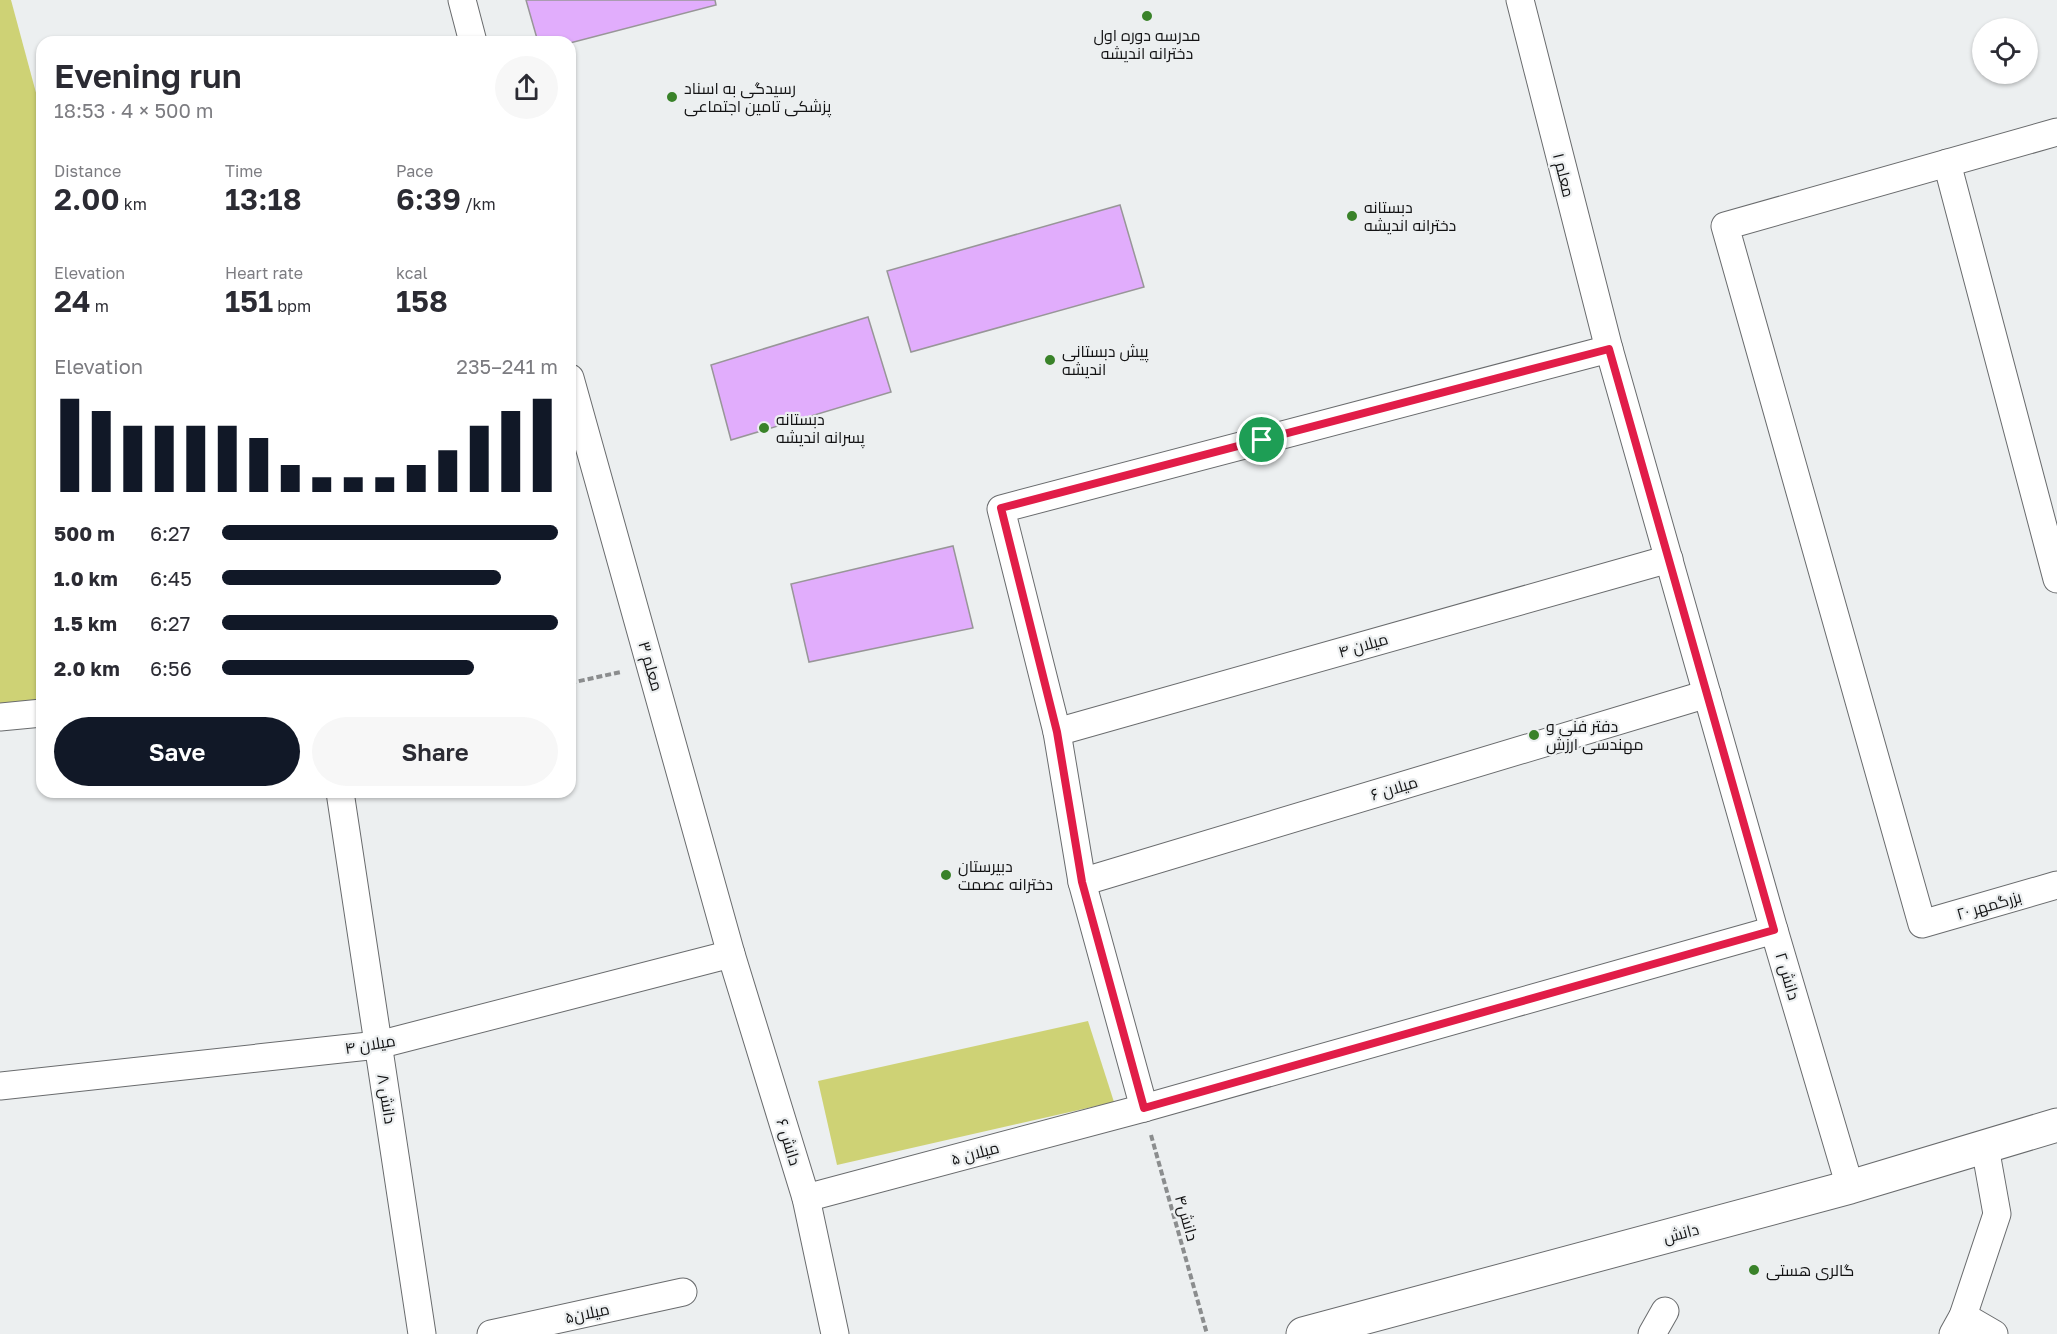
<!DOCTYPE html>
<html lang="en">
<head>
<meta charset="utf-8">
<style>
	:root { --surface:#fff; --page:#f7f7f7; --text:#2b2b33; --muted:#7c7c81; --accent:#111827 }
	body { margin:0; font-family:"Golos Text",Cairo,sans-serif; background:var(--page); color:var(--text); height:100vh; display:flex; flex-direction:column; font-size:22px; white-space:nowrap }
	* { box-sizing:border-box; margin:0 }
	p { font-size:20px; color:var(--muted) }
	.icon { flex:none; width:33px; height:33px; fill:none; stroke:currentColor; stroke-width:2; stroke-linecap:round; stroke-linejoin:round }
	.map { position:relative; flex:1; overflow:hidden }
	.sheet { position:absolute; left:36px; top:36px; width:540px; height:762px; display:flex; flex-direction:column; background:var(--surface); border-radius:18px; box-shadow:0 2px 4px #0004 }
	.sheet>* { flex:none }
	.buttons { position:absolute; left:1972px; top:18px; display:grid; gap:12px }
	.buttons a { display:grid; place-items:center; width:66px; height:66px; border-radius:50%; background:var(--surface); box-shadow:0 2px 4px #0004; font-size:30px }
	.pin { position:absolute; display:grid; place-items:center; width:51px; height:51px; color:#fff; margin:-26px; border:3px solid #fff; border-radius:50%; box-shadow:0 2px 6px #0007 }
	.round { display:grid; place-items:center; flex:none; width:63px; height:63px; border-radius:32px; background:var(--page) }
	.head { display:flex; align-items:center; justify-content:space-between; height:102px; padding:0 18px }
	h1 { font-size:33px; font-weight:600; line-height:45px }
	.stats { display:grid; grid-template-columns:repeat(3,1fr); gap:9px; height:102px; padding:6px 18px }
	.stats div { display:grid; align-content:center }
	.stats b { font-size:30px; font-weight:600 }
	.stats small { font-size:16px; font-weight:400 }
	.stats p { font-size:16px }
	.chart { height:168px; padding:12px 18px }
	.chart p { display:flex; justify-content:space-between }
	.chart svg { width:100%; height:108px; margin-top:6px; stroke:var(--accent); stroke-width:6 }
	.cta { display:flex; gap:12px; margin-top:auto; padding:12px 18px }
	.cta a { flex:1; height:69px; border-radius:36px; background:var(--accent); color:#fff; font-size:24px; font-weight:600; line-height:69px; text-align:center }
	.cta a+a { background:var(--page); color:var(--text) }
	ul { padding:0 18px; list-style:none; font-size:20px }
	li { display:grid; grid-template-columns:96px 72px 1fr; align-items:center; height:45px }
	li i { height:15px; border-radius:8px; background:var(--accent) }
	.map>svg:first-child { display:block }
	.green { fill:#ced275 }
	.building { fill:#e1adfc; stroke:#989698; stroke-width:1.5 }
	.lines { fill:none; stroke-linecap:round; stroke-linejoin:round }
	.minor-casing { stroke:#696b6d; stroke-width:29 }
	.tertiary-casing { stroke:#696b6d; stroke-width:35 }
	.path { stroke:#8b8d8e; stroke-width:4; stroke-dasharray:6 3; stroke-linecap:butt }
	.minor { stroke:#fff; stroke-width:27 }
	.tertiary { stroke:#fff; stroke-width:33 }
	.route-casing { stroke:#fff; stroke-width:12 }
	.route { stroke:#e11d48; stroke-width:8 }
	.poi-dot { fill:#398229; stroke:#eceff0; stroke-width:2 }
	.labels { text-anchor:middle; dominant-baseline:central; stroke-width:4.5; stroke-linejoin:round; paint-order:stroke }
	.poi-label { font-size:16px; fill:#131314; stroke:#eceff0; text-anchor:start }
	.street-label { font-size:16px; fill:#131314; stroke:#eceff0 }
</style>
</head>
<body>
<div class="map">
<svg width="2057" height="1334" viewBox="0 0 2057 1334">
	<rect width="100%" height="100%" fill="#eceff0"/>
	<g class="green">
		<path d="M 0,0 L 11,0 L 42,115 L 42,713 L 0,717 Z"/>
		<path d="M 1088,1021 L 1114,1102 L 837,1165 L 818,1081 Z"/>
	</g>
	<g class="building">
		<path d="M 526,0 L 715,0 L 716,5 L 570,43 L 538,42 Z"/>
		<path d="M 1120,205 L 1144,287 L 911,352 L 887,271 Z"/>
		<path d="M 868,317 L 891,392 L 731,440 L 711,365 Z"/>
		<path d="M 953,546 L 973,628 L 809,662 L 791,584 Z"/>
	</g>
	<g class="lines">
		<defs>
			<g id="minor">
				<path d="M 462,0 L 473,42"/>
				<path d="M 1520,0 L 1609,349 L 1774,930 L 1850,1187"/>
				<path d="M 2057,132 L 1725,226 L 1922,924 L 2057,885"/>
				<path d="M 1947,163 L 2057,579"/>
				<path d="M 570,378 L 731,954 L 806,1198 L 835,1334"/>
				<path d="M 0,717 L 42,713"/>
				<path d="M 1057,732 L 1669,559"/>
				<path d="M 340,792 L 422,1334"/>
				<path d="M 1082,882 L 1707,694"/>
				<path d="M 0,1086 L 378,1045 L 731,954"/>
				<path d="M 1144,1108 L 1082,882 L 1057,732 L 1001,509 L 1609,349"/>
				<path d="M 806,1198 L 1144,1108 L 1774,930"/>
				<path d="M 1963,1316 L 1994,1334"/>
				<path d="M 491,1334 L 683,1292"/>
				<path d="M 1652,1334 L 1665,1311"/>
				<path d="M 1953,1334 L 1963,1316 L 1997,1214 L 1985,1147"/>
			</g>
			<path id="tertiary" d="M 1303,1334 L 1850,1187 L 2057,1125"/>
		</defs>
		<use href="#minor" class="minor-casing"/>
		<use href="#tertiary" class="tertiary-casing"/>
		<g class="path">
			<path d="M 570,683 L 621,672"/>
			<path d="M 1151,1135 L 1207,1334"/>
		</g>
		<use href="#minor" class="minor"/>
		<use href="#tertiary" class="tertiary"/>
	</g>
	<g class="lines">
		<defs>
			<path id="route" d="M 1609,349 L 1774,930 L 1144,1108 L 1082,882 L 1057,732 L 1001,508 Z"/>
		</defs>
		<use href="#route" class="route-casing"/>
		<use href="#route" class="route"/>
	</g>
	<g class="poi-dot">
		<circle cx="1147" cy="16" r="6"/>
		<circle cx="672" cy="97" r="6"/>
		<circle cx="1352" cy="216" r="6"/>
		<circle cx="1050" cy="360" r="6"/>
		<circle cx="764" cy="428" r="6"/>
		<circle cx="1534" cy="735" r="6"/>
		<circle cx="946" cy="875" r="6"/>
		<circle cx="1754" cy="1270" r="6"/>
	</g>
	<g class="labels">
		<g class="poi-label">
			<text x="1147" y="35" text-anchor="middle">مدرسه دوره اول<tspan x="1147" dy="18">دخترانه اندیشه</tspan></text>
			<text x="684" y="88">رسیدگی به اسناد<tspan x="684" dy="18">پزشکی تامین اجتماعی</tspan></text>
			<text x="1364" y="207">دبستانه<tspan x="1364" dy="18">دخترانه اندیشه</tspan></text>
			<text x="1062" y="351">پیش دبستانی<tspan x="1062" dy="18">اندیشه</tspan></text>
			<text x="776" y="419">دبستانه<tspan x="776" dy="18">پسرانه اندیشه</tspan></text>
			<text x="1546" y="726">دفتر فنی و<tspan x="1546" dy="18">مهندسی ارزش</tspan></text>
			<text x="958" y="866">دبیرستان<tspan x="958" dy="18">دخترانه عصمت</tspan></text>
			<text x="1766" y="1270">گالری هستی</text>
		</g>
		<g class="street-label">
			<text transform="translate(1564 175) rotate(76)">معلم ۱</text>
			<text transform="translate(1363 645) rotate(-16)">میلان ۴</text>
			<text transform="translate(651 666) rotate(74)">معلم ۳</text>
			<text transform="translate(1394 788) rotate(-17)">میلان ۶</text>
			<text transform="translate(1989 905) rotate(-16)">بزرگمهر ۲۰</text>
			<text transform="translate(1788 976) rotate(73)">دانش ۲</text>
			<text transform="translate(370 1044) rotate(-9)">میلان ۴</text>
			<text transform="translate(387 1099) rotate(81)">دانش ۸</text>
			<text transform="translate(789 1142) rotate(73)">دانش ۶</text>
			<text transform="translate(975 1153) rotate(-15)">میلان ۵</text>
			<text transform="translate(1187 1218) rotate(74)">دانش۴</text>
			<text transform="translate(1681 1233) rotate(-15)">دانش</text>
			<text transform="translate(587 1313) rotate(-12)">میلان۵</text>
		</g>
	</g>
</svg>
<div class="buttons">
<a><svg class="icon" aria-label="locate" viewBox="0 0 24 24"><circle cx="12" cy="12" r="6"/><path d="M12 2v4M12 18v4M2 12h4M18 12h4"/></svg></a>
</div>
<div class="pin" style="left:1262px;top:440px;background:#1e9e55"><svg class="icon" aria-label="arrive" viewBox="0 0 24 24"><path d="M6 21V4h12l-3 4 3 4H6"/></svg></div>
<section class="sheet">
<div class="head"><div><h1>Evening run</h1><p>18:53 · 4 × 500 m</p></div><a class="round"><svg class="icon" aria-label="share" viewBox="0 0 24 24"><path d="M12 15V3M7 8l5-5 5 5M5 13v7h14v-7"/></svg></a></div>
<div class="stats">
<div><p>Distance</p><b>2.00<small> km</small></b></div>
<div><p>Time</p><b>13:18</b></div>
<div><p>Pace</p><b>6:39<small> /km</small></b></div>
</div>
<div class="stats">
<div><p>Elevation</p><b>24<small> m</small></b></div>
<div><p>Heart rate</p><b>151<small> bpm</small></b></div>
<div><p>kcal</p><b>158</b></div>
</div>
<div class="chart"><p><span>Elevation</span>235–241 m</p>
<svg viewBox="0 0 160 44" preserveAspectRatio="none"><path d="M5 44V6M15 44V11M25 44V17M35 44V17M45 44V17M55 44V17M65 44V22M75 44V33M85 44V38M95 44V38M105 44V38M115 44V33M125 44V27M135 44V17M145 44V11M155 44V6"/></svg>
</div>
<ul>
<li><b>500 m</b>6:27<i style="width:100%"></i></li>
<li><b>1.0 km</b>6:45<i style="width:83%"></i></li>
<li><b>1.5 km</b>6:27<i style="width:100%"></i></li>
<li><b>2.0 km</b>6:56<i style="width:75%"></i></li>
</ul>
<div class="cta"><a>Save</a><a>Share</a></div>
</section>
</div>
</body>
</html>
